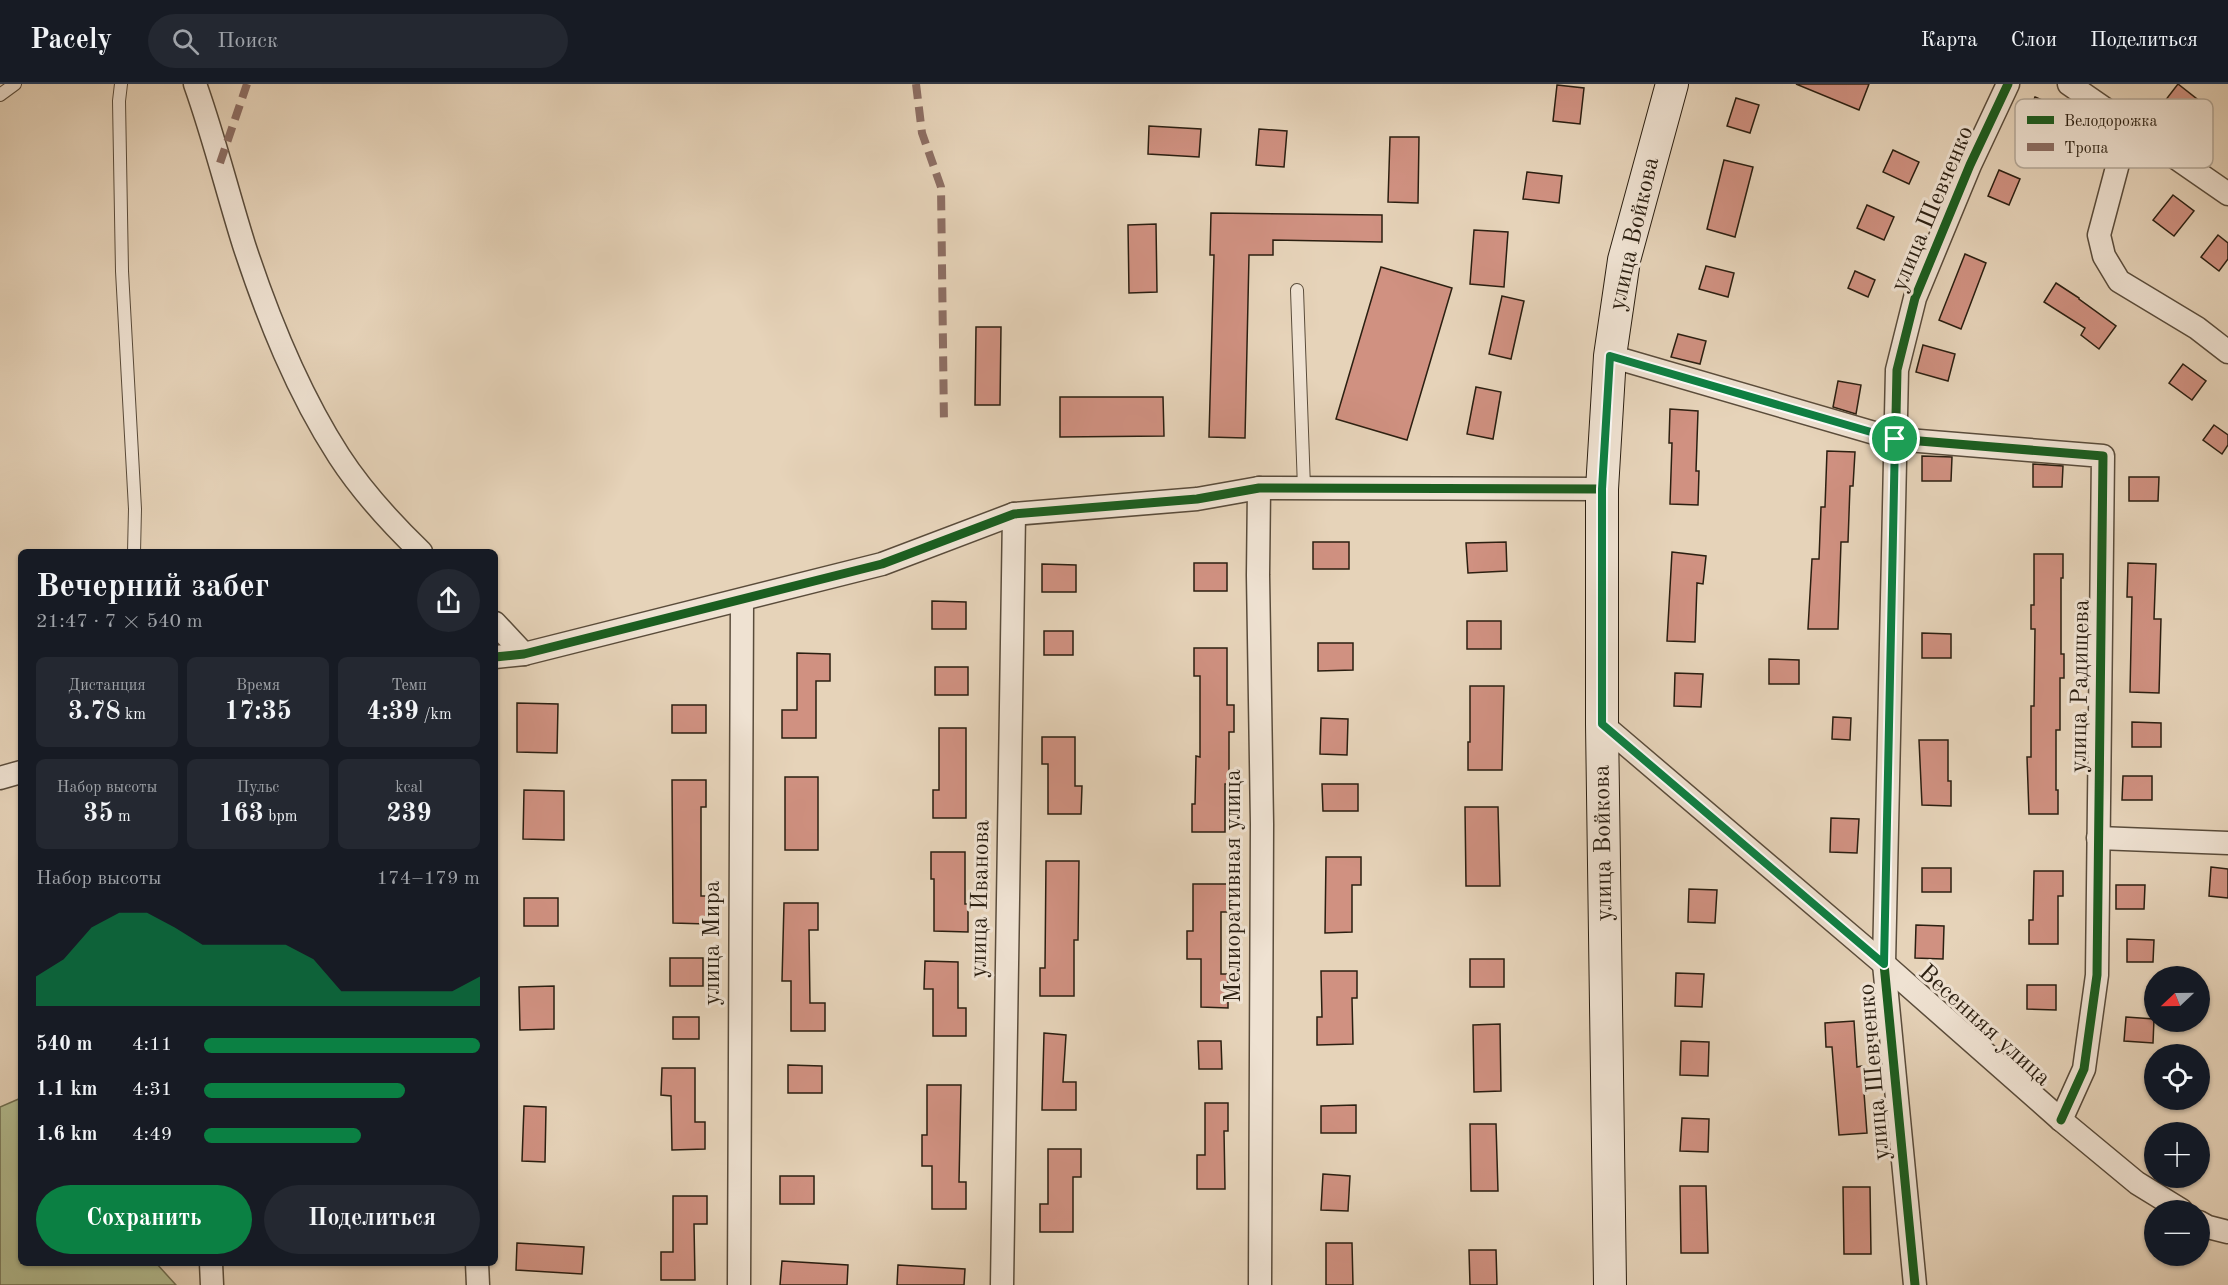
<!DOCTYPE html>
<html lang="ru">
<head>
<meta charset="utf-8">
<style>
	:root { --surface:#171b24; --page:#242831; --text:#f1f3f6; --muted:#9ea1a6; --line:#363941; --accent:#0b8043 }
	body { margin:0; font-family:"Old Standard TT",serif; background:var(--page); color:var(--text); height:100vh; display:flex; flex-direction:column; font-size:22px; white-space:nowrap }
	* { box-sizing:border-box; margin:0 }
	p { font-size:20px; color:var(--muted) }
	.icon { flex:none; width:33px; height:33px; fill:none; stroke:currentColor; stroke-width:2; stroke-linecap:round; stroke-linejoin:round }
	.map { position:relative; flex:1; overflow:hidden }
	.sheet { position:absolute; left:18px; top:465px; width:480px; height:717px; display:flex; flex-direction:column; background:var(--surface); border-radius:9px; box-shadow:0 2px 4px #0004 }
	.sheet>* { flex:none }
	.needle { width:39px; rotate:248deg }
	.tools { position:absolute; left:2144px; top:882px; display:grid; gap:12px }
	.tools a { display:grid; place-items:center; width:66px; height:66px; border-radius:50%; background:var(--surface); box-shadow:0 2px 4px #0004; font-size:30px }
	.pin { position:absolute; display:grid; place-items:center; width:51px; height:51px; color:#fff; margin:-26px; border:3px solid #fff; border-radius:50%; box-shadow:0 2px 6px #0007 }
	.round { display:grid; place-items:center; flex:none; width:63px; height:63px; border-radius:32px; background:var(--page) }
	.summary { display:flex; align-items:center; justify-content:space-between; height:102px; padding:0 18px }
	h1 { font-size:33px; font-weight:700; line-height:45px }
	.metrics { display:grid; grid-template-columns:repeat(3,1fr); gap:9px; height:102px; padding:6px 18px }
	.metrics div { display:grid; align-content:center; border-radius:9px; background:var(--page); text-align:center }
	.metrics b { font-size:26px; font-weight:700 }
	.metrics small { font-size:16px; font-weight:400 }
	.metrics p { font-size:16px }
	.chart { height:168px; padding:12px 18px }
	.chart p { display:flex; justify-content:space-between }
	.chart svg { width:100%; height:108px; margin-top:6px; fill:var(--accent); opacity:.7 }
	.cta { display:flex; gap:12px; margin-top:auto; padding:12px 18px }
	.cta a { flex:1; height:69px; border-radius:36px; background:var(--accent); color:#fff; font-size:24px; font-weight:700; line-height:69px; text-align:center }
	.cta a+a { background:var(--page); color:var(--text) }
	ul { padding:0 18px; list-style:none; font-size:20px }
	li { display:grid; grid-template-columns:96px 72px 1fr; align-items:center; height:45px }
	li i { height:15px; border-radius:8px; background:var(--accent) }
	header { display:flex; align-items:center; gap:36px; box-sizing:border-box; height:84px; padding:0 30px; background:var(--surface); border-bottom:2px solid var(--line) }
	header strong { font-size:28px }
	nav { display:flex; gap:33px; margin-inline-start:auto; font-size:21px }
	.search { width:420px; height:54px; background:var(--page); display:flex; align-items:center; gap:15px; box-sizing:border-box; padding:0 21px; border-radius:33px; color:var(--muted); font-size:22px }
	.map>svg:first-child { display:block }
	.green { fill:#b3bd91; stroke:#6f6e51; stroke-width:1.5 }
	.building { fill:#d09181; stroke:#2b1f11; stroke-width:1.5 }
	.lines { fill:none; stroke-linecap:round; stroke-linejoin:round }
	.lane-casing { stroke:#5a4c3b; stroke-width:14 }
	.street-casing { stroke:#5a4c3b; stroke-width:25 }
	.secondary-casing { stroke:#2b1f11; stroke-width:34 }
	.lane { stroke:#efe2d2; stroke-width:12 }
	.street { stroke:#efe2d2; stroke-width:22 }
	.secondary { stroke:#efe2d2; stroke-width:32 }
	.quiet { stroke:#8d6e63; stroke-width:8; stroke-dasharray:15 8; stroke-linecap:butt }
	.cycleway-casing { stroke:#efe2d2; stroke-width:13 }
	.cycleway { stroke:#1b5e20; stroke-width:9 }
	.route-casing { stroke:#fff; stroke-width:12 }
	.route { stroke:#0b8043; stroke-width:8 }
	.labels { text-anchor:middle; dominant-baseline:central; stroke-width:6; stroke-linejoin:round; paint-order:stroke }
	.street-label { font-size:24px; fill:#2b1f11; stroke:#efe2d2 }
	.key { fill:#efe2d2; stroke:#b4a898; stroke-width:1.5 }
	.key-label { font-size:16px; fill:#2b1f11 }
</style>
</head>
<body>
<header>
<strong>Pacely</strong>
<div class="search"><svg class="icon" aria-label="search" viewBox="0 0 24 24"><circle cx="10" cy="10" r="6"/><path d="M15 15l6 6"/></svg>Поиск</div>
<nav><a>Карта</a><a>Слои</a><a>Поделиться</a></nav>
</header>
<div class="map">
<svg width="2228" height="1201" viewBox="0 0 2228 1201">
	<rect width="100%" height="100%" fill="#e6d3b9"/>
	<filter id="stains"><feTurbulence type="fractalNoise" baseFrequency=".00333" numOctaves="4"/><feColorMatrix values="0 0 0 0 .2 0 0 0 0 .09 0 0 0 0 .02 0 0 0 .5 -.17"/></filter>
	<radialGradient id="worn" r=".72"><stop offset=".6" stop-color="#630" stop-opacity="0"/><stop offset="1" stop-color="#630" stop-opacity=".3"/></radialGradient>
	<path class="green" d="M 21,1014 L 21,1179 L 156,1179 L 176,1201 L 0,1201 L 0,1023 Z"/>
	<g class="building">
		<path d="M 1796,0 L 1869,0 L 1859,26 Z"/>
		<path d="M 2178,0 L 2197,15 L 2180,37 L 2161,22 Z"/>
		<path d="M 1557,1 L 1584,4 L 1580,40 L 1553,37 Z"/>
		<path d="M 2035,13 L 2056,22 L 2046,48 L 2024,39 Z"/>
		<path d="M 1736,14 L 1759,21 L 1750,49 L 1727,42 Z"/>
		<path d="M 1149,42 L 1201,45 L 1199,73 L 1148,70 Z"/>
		<path d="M 1259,45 L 1287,47 L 1284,83 L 1256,81 Z"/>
		<path d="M 1390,53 L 1419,53 L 1418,119 L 1388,118 Z"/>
		<path d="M 1893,66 L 1919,78 L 1909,100 L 1883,88 Z"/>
		<path d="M 1724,76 L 1753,83 L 1735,153 L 1707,145 Z"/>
		<path d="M 1999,86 L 2020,95 L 2009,121 L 1988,112 Z"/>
		<path d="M 1527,88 L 1562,92 L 1559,119 L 1523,115 Z"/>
		<path d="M 2173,111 L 2194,127 L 2174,152 L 2153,136 Z"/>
		<path d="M 1867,121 L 1894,133 L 1884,156 L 1857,144 Z"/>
		<path d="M 1211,129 L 1382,131 L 1382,158 L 1273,156 L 1273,171 L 1249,171 L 1245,354 L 1209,353 L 1214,171 L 1210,171 Z"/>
		<path d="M 1156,140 L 1157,208 L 1129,209 L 1128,141 Z"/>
		<path d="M 1474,146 L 1508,148 L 1504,203 L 1470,200 Z"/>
		<path d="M 2218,151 L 2228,159 L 2228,175 L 2219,187 L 2201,173 Z"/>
		<path d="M 1965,170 L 1986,179 L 1961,245 L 1939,236 Z"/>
		<path d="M 1706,182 L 1734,189 L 1728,213 L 1699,205 Z"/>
		<path d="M 1381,183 L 1452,204 L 1407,356 L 1336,335 Z"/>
		<path d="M 1855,187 L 1875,196 L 1868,213 L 1848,204 Z"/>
		<path d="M 2056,199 L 2079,214 L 2079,215 L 2116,242 L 2099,265 L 2081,251 L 2085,244 L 2044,218 Z"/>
		<path d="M 1502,212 L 1524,217 L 1511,275 L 1489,270 Z"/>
		<path d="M 976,243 L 1001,243 L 1000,321 L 975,321 Z"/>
		<path d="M 1678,250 L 1706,257 L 1700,280 L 1671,273 Z"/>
		<path d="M 1923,261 L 1955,270 L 1948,297 L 1916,288 Z"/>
		<path d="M 2183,280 L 2206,297 L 2192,316 L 2169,299 Z"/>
		<path d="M 1838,297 L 1861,301 L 1856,330 L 1833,323 Z"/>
		<path d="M 1476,303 L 1501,308 L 1493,355 L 1467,350 Z"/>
		<path d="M 1060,313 L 1163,313 L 1164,352 L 1060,353 Z"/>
		<path d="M 1670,325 L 1698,327 L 1696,387 L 1699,387 L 1698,421 L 1670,420 L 1672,359 L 1669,359 Z"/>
		<path d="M 2214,341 L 2228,351 L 2228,361 L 2222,370 L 2203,356 Z"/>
		<path d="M 1827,367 L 1855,368 L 1853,402 L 1850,402 L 1848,458 L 1841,458 L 1838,545 L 1808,545 L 1812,475 L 1819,475 L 1821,423 L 1825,423 Z"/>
		<path d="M 1922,372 L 1952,373 L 1951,397 L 1922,397 Z"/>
		<path d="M 2033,380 L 2063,382 L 2062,403 L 2033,403 Z"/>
		<path d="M 2129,393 L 2159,393 L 2158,417 L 2129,417 Z"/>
		<rect x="1313" y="458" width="36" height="27"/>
		<path d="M 1506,458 L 1507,487 L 1468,489 L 1466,459 Z"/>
		<path d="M 1672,468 L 1706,472 L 1703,500 L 1697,499 L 1695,558 L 1667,557 Z"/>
		<path d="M 2034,470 L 2063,470 L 2063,494 L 2061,494 L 2061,570 L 2064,570 L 2064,594 L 2060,594 L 2060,646 L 2056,646 L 2056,706 L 2058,706 L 2058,730 L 2029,730 L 2027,673 L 2031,673 L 2031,622 L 2034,622 L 2035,545 L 2031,545 L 2031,521 L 2034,521 Z"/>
		<rect x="1194" y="479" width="33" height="28"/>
		<path d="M 2128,479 L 2156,480 L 2154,535 L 2161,535 L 2159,609 L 2130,608 L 2132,513 L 2127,513 Z"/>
		<path d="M 1042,480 L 1076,481 L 1076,508 L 1042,508 Z"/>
		<path d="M 932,517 L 966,518 L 966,545 L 932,545 Z"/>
		<rect x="1467" y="537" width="34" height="28"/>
		<rect x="1044" y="547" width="29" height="24"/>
		<path d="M 1922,549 L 1951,550 L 1951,574 L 1922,574 Z"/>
		<path d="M 1318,559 L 1353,559 L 1353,586 L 1318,587 Z"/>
		<path d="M 1194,564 L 1227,564 L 1227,621 L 1234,621 L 1234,648 L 1229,648 L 1229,700 L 1225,700 L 1225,748 L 1192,748 L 1192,720 L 1195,720 L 1196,672 L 1200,673 L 1200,592 L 1194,592 Z"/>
		<path d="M 797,569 L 830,570 L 830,597 L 816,597 L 816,654 L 782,654 L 782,626 L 797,626 Z"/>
		<path d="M 1769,575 L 1799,576 L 1799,600 L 1769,600 Z"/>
		<rect x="935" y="583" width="33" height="28"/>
		<path d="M 1675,589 L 1703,590 L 1701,623 L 1674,622 Z"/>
		<path d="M 1470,602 L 1504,602 L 1502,686 L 1468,686 L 1468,658 L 1470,658 Z"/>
		<path d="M 517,619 L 558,620 L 557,669 L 517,668 Z"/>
		<rect x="672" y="621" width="34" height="28"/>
		<path d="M 1833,633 L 1851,634 L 1850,656 L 1832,655 Z"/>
		<path d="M 1321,634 L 1348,635 L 1347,671 L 1320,670 Z"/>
		<path d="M 2132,638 L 2161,639 L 2161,663 L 2132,663 Z"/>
		<path d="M 939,644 L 966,644 L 966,734 L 933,734 L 933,706 L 939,706 Z"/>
		<path d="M 1042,653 L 1075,653 L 1075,702 L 1082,702 L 1081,730 L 1048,730 L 1048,680 L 1042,680 Z"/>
		<path d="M 1919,656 L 1948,656 L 1948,697 L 1951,697 L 1951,722 L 1922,721 Z"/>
		<path d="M 2123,692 L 2152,692 L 2152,716 L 2122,716 Z"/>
		<rect x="785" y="693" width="33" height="73"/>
		<path d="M 672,696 L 706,696 L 706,723 L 701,723 L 701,812 L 707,812 L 707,840 L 673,839 Z"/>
		<path d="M 1322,700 L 1358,700 L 1358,727 L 1323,727 Z"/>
		<path d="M 524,706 L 564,707 L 564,756 L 523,755 Z"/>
		<path d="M 1465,723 L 1498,723 L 1500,802 L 1466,802 Z"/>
		<path d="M 1831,734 L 1859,735 L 1857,769 L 1830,768 Z"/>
		<path d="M 931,768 L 965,768 L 965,820 L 968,820 L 968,848 L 934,847 L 934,795 L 931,795 Z"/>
		<path d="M 1326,773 L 1361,773 L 1361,801 L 1352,801 L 1352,848 L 1325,849 Z"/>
		<path d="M 1046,777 L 1079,777 L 1078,856 L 1074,856 L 1074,912 L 1040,912 L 1040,884 L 1045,884 Z"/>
		<path d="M 2211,783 L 2228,785 L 2228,814 L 2209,812 Z"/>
		<rect x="1922" y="784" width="29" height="24"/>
		<path d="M 2034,787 L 2063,787 L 2063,812 L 2058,812 L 2058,860 L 2029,860 L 2029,836 L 2033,836 Z"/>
		<path d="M 1193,800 L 1227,800 L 1227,828 L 1221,828 L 1221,890 L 1228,890 L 1228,924 L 1201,923 L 1201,875 L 1187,875 L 1187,847 L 1193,847 Z"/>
		<path d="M 2116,801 L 2145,801 L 2144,825 L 2116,825 Z"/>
		<path d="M 1689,805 L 1717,806 L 1715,839 L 1688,838 Z"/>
		<rect x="524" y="814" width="34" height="28"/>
		<path d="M 784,819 L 818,819 L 818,846 L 809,846 L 810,919 L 825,919 L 825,947 L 791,947 L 791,897 L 782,897 Z"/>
		<path d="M 1916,841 L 1944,842 L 1943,875 L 1915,874 Z"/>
		<path d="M 2127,855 L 2154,856 L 2153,878 L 2127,878 Z"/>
		<rect x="670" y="874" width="33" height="28"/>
		<rect x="1470" y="875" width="34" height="28"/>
		<path d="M 925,877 L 958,878 L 958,924 L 966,924 L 966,952 L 933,952 L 933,905 L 924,905 Z"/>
		<path d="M 1321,887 L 1357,887 L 1357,914 L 1352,914 L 1353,960 L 1317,961 L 1317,933 L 1322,933 Z"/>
		<path d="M 1676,889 L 1704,890 L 1702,923 L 1675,922 Z"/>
		<path d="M 2027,901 L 2056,901 L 2056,926 L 2027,925 Z"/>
		<path d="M 554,902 L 554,945 L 520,946 L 519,903 Z"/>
		<rect x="673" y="933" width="26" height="22"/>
		<path d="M 2126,933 L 2154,935 L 2153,959 L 2124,957 Z"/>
		<path d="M 1854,937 L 1857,983 L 1862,982 L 1867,1049 L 1839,1051 L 1832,963 L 1826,963 L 1825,939 Z"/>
		<path d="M 1500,940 L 1501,1007 L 1474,1008 L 1473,941 Z"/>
		<path d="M 1044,949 L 1066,951 L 1063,998 L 1076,998 L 1076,1026 L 1042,1026 Z"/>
		<path d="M 1198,957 L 1221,957 L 1222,985 L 1199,985 Z"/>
		<path d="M 1681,957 L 1709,958 L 1708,992 L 1680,991 Z"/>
		<path d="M 788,981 L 822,982 L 822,1009 L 788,1009 Z"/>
		<path d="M 662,984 L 695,984 L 695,1038 L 705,1038 L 705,1065 L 672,1066 L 671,1012 L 661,1011 Z"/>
		<path d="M 927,1001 L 961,1001 L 959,1098 L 966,1098 L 966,1125 L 932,1125 L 932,1082 L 922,1082 L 922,1051 L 927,1051 Z"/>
		<path d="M 1205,1019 L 1228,1019 L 1228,1047 L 1224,1047 L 1225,1105 L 1197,1105 L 1197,1071 L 1205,1071 Z"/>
		<path d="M 1356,1021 L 1356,1049 L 1321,1049 L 1321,1022 Z"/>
		<path d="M 524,1022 L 546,1023 L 545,1078 L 522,1077 Z"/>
		<path d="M 1682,1034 L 1709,1035 L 1708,1068 L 1680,1067 Z"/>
		<path d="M 1470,1040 L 1496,1040 L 1498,1107 L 1471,1107 Z"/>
		<path d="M 1048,1065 L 1081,1065 L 1081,1093 L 1073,1093 L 1073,1148 L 1040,1148 L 1040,1120 L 1048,1120 Z"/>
		<path d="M 1323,1090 L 1350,1092 L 1348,1127 L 1321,1126 Z"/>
		<rect x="780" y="1092" width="34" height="28"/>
		<path d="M 1680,1102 L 1706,1102 L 1708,1169 L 1681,1169 Z"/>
		<path d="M 1843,1103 L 1870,1103 L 1871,1170 L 1844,1170 Z"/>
		<path d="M 673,1112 L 707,1112 L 707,1140 L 694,1140 L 695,1196 L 661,1196 L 661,1168 L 673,1168 Z"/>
		<path d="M 517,1159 L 584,1163 L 582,1190 L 516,1186 Z"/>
		<path d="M 1326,1159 L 1352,1159 L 1353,1201 L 1326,1201 Z"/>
		<path d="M 1469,1166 L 1496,1166 L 1497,1201 L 1470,1201 Z"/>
		<path d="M 782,1177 L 848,1181 L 847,1201 L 780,1201 Z"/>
		<path d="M 898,1181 L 965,1185 L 964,1201 L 897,1201 Z"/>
	</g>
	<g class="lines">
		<defs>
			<g id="lane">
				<path d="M 121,0 L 119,17 L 122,187 L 135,425 L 134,468"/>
				<path d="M 0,11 L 15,0"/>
				<path d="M 1297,206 L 1304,404"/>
			</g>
			<g id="street">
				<path d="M 195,0 C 214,53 227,107 244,161 C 268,234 297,307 339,372 C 361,406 391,439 421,468"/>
				<path d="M 2069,0 L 2228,110"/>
				<path d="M 2128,42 L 2099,151 L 2104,172 L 2119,197 L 2197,244 L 2228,268"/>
				<path d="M 1610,272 L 1895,355 L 2103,372 L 2097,891 L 2084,985 L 2061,1036"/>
				<path d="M 1259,404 L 1258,491 L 1262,740 L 1260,1201"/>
				<path d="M 495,539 L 524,570"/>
				<path d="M 495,573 L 524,570 L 882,480 L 1014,430 L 1197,415 L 1259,404 L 1602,405"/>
				<path d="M 1602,640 L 1884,880 L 2061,1036 L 2137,1099 L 2181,1126"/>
				<path d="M 0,694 L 21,688"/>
				<path d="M 2098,754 L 2228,759"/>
				<path d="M 2199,1138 L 2208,1143 L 2228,1148"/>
				<path d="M 211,1179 L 212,1201"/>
				<path d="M 477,1179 L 478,1201"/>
				<path d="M 739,1201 L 742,517"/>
				<path d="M 1002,1201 L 1014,430"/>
				<path d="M 1915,1201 L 1884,880 L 1897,286 L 1915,214 L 1970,81 L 2008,0"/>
			</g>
			<path id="secondary" d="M 1610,1201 L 1602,640 L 1602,405 L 1610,272 L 1624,176 L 1672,0"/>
		</defs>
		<use href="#lane" class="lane-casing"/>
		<use href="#street" class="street-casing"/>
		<use href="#secondary" class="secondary-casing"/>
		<use href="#lane" class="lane"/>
		<use href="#street" class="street"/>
		<use href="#secondary" class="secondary"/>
		<g class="quiet">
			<path d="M 916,0 L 922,49 L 941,103 L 944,340"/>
			<path d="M 220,79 L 247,0"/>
		</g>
		<defs>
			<g id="cycleway">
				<path d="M 1610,272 L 1895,355 L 2103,372 L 2097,891 L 2084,985 L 2061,1036"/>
				<path d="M 495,573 L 524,570 L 882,480 L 1014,430 L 1197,415 L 1259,404 L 1602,405"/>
				<path d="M 1915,1201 L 1884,880 L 1897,286 L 1915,214 L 1970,81 L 2008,0"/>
			</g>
		</defs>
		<use href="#cycleway" class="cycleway-casing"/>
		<use href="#cycleway" class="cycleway"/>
	</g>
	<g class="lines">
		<defs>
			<path id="route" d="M 1610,272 L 1895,355 L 1884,880 L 1602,640 L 1602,405 Z"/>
		</defs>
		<use href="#route" class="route-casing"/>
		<use href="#route" class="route"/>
	</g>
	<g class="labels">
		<g class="street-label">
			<text transform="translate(1933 125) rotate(-67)">улица Шевченко</text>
			<text transform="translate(1635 150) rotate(-77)">улица Войкова</text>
			<text transform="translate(2081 602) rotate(-89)">улица Радищева</text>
			<text transform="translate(1604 759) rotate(-91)">улица Войкова</text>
			<text transform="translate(1234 802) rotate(-90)">Мелиоративная улица</text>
			<text transform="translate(981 815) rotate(-89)">улица Иванова</text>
			<text transform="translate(713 859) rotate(-90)">улица Мира</text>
			<text transform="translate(1984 942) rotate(42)">Весенняя улица</text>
			<text transform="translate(1875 988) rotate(-95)">улица Шевченко</text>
		</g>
	</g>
	<rect x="2015" y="15" width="198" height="69" rx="9" class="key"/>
	<rect x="2027" y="32" width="27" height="8" fill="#1b5e20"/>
	<rect x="2027" y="59" width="27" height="8" fill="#8d6e63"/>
	<g class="key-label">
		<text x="2064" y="42">Велодорожка</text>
		<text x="2064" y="69">Тропа</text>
	</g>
	<rect width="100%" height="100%" filter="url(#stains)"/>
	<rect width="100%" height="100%" fill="url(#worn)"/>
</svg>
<div class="tools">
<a><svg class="needle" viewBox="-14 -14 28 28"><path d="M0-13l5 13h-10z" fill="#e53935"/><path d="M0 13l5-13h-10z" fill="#9ea1a6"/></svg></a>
<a><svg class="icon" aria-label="locate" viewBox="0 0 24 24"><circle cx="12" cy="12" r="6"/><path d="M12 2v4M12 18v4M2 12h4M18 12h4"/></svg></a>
<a>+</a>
<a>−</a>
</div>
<div class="pin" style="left:1895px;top:355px;background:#1e9e55"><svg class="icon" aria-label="arrive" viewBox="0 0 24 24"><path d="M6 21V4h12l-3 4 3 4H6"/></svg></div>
<section class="sheet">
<div class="summary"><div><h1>Вечерний забег</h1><p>21:47 · 7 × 540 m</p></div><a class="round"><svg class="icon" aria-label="share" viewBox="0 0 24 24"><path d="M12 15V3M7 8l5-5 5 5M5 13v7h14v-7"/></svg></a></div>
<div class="metrics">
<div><p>Дистанция</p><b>3.78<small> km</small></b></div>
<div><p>Время</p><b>17:35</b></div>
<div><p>Темп</p><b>4:39<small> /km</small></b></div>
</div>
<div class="metrics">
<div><p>Набор высоты</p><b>35<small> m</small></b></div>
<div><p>Пульс</p><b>163<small> bpm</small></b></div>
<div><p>kcal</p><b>239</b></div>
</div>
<div class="chart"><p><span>Набор высоты</span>174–179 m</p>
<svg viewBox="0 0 160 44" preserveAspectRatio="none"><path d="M0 44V32L10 25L20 12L30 6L40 6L50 12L60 19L70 19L80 19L90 19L100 25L110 38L120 38L130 38L140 38L150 38L160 32V44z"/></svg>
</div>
<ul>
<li><b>540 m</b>4:11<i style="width:100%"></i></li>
<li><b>1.1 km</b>4:31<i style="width:73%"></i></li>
<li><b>1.6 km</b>4:49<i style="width:57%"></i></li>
</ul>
<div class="cta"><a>Сохранить</a><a>Поделиться</a></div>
</section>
</div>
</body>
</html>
